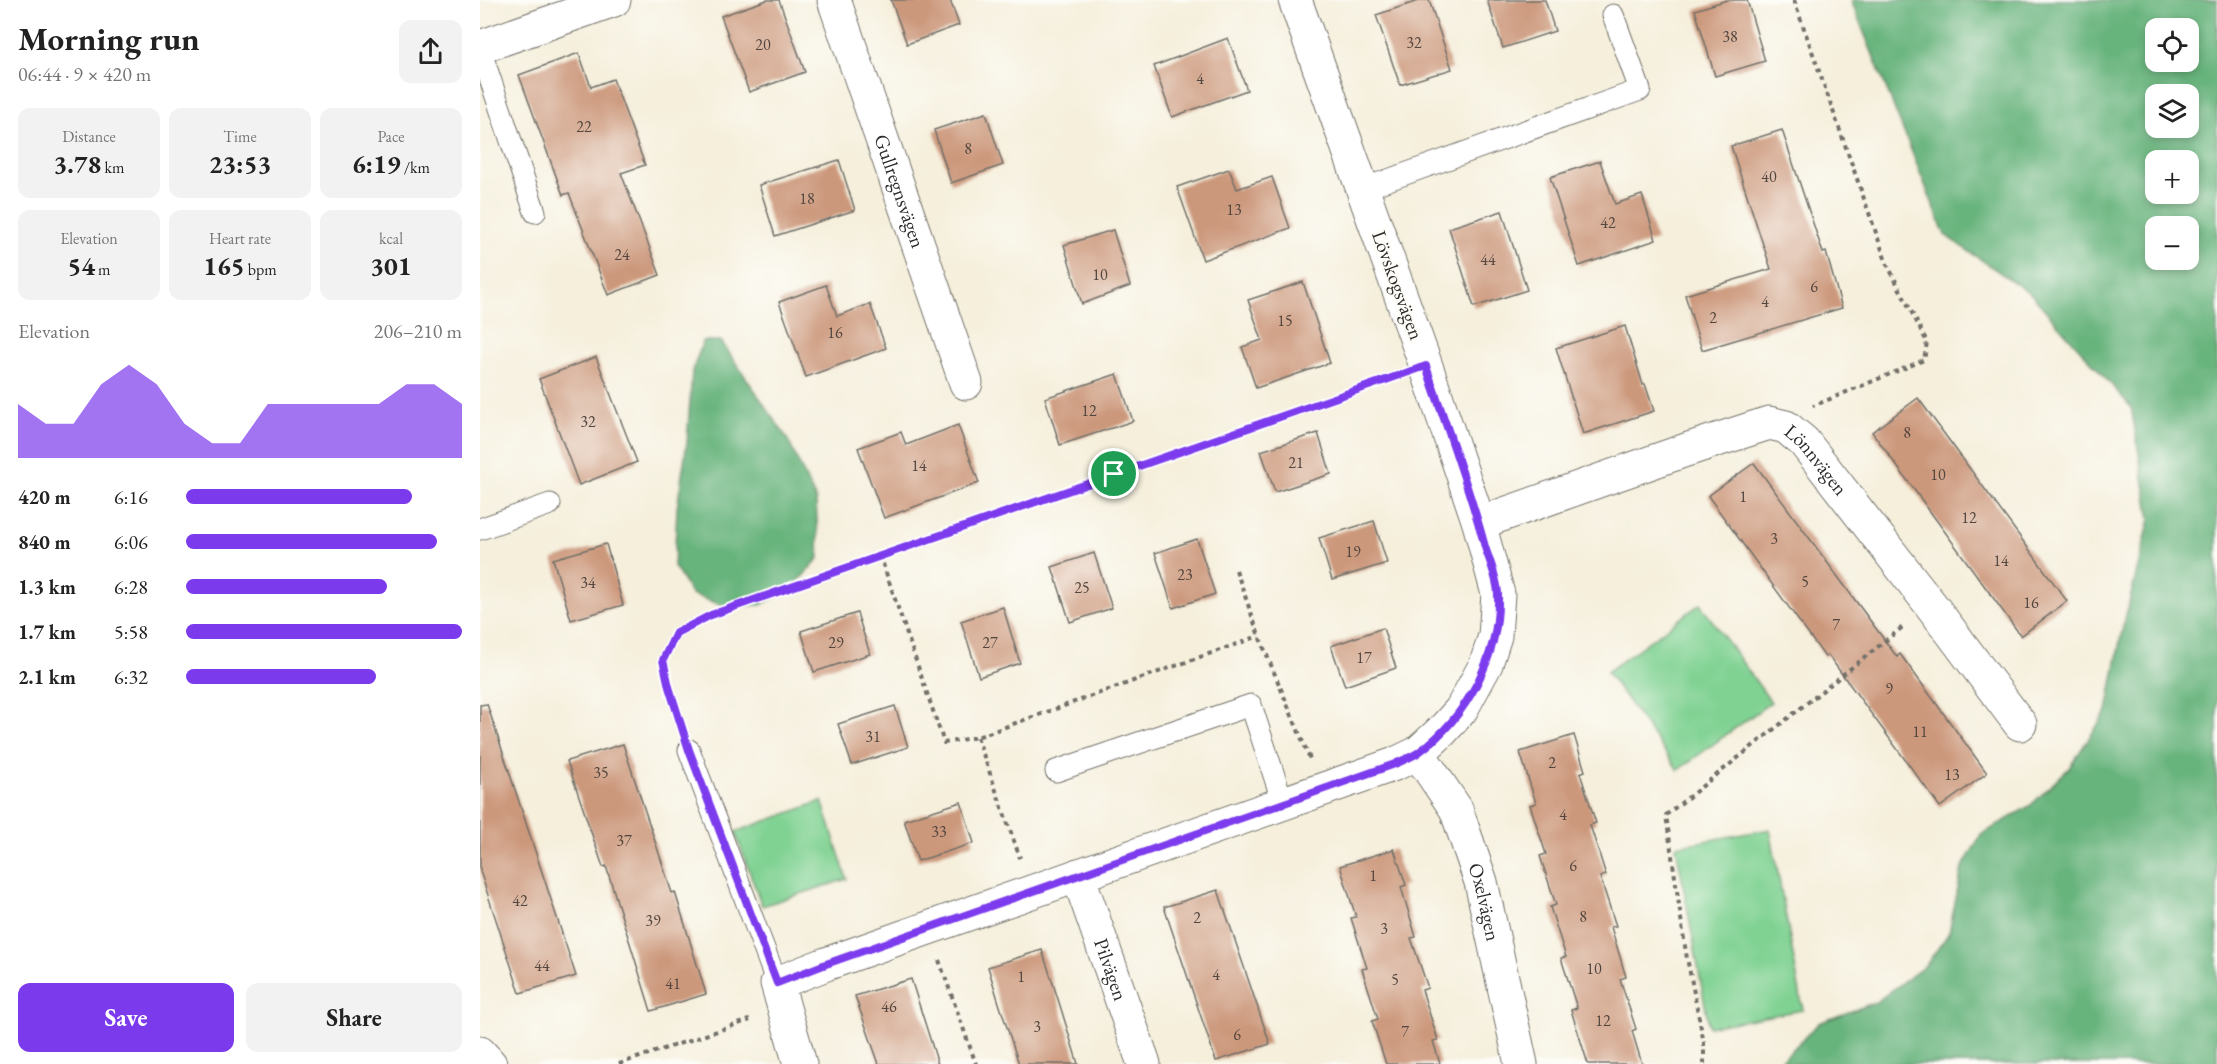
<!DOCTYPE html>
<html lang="en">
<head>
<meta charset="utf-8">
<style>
	:root { --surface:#fff; --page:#f2f2f2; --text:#222; --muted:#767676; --accent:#7c3aed }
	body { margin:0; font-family:"EB Garamond",serif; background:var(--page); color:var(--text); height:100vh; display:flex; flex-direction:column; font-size:22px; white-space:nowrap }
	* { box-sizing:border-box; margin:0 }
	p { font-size:20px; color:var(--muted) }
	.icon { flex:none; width:33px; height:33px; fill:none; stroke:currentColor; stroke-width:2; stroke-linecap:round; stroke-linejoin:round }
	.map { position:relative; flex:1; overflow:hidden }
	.details { display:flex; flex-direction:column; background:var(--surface); width:480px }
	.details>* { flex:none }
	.tools { position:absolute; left:1665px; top:18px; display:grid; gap:12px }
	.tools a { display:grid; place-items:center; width:54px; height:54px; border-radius:12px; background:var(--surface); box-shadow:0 3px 9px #0003; font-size:30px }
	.pin { position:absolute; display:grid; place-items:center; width:51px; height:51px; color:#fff; margin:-26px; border:3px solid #fff; border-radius:50%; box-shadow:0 2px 6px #0007 }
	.round { display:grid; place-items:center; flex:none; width:63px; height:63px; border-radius:12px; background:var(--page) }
	.overview { display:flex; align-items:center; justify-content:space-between; height:102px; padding:0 18px }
	h1 { font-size:33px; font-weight:700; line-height:45px }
	.figures { display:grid; grid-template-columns:repeat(3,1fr); gap:9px; height:102px; padding:6px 18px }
	.figures div { display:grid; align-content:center; border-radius:12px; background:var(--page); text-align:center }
	.figures b { font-size:26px; font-weight:700 }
	.figures small { font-size:16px; font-weight:400 }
	.figures p { font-size:16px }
	.chart { height:168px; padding:12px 18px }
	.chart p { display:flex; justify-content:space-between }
	.chart svg { width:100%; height:108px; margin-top:6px; fill:var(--accent); opacity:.7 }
	.cta { display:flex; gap:12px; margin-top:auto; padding:12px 18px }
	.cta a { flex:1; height:69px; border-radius:12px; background:var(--accent); color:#fff; font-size:24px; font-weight:700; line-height:69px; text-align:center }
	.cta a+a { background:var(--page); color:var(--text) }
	ul { padding:0 18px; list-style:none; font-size:20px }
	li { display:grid; grid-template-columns:96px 72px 1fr; align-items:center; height:45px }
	li i { height:15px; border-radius:8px; background:var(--accent) }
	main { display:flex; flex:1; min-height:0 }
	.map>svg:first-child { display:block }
	.green { fill:#80d293; stroke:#567e5f; stroke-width:1.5 }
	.forest { fill:#68b47d; stroke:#4a7054; stroke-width:1.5; fill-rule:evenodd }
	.building { fill:#cc987c }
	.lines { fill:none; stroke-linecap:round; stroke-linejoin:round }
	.service-casing { stroke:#727069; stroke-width:23 }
	.minor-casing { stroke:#727069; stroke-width:35 }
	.path { stroke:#727069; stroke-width:4; stroke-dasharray:4.5 4.5; stroke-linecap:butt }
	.service { stroke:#fff; stroke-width:21 }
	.minor { stroke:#fff; stroke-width:33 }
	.route-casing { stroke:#fff; stroke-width:12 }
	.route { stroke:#7c3aed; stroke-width:8 }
	.labels { text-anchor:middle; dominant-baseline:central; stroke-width:5; stroke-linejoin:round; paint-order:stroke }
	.number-label { font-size:16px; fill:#53463f }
	.street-label { font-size:20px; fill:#2b2b2b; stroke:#fdfcf7 }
</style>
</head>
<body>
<main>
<section class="details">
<div class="overview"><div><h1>Morning run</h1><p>06:44 · 9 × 420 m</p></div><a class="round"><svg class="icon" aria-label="share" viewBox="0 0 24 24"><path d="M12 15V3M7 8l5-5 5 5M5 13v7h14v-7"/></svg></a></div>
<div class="figures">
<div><p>Distance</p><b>3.78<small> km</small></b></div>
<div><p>Time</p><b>23:53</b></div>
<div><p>Pace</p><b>6:19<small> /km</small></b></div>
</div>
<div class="figures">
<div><p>Elevation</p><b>54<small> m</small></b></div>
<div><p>Heart rate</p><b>165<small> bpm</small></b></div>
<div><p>kcal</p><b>301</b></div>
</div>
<div class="chart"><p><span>Elevation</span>206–210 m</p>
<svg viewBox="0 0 160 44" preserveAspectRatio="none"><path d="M0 44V22L10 30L20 30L30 14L40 6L50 14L60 30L70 38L80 38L90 22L100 22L110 22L120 22L130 22L140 14L150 14L160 22V44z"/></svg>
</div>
<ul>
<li><b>420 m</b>6:16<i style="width:82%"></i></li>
<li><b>840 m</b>6:06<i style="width:91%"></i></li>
<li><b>1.3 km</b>6:28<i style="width:73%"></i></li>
<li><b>1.7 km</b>5:58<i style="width:100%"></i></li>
<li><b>2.1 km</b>6:32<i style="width:69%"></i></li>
</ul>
<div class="cta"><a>Save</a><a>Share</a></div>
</section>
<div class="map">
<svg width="1737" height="1064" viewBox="0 0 1737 1064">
	<rect width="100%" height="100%" fill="#fdfcf7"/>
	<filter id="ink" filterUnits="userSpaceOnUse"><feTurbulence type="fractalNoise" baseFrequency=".0167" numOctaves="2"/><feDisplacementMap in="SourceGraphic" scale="12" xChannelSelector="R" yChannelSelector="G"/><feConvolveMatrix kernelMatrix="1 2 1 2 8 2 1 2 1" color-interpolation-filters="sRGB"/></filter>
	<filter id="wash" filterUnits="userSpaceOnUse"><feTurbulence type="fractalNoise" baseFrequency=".008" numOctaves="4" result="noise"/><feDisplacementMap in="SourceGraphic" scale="24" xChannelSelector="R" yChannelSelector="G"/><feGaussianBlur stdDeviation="1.35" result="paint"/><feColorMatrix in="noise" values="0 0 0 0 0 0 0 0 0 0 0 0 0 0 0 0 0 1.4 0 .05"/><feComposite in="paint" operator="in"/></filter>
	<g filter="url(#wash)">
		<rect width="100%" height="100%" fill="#f5efdc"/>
		<g class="green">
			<path d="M 1220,604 L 1291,702 L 1198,770 L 1127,672 Z"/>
			<path d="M 342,801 L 367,879 L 282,906 L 255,832 Z"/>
			<path d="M 1290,829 L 1323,1010 L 1229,1027 L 1196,846 Z"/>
		</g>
		<g class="forest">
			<path d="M 1371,0 L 1737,0 L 1737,1064 L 1298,1064 L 1339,1023 L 1396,1002 L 1446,965 L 1469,933 L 1482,868 L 1501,835 L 1551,805 L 1589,768 L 1627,711 L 1641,635 L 1670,519 L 1651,407 L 1551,294 L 1465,235 ZM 1676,28 L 1708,28 L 1708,62 L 1676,62 ZM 1676,94 L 1708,94 L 1708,128 L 1676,128 ZM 1676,160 L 1708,160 L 1708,194 L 1676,194 ZM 1676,226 L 1708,226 L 1708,260 L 1676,260 Z"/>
			<path d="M 223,341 L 241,341 L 307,438 L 336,500 L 339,558 L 316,584 L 281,605 L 244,606 L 211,594 L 194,566 L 197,508 L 207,442 L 212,372 Z"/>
		</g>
		<g id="blocks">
			<g class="building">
				<path d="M 287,0 L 299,0 L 325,72 L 269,92 L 241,16 Z"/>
				<path d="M 411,0 L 470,0 L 479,25 L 427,44 Z"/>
				<path d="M 941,0 L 949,0 L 972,69 L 920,85 L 896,15 Z"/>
				<path d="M 1007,0 L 1065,0 L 1075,31 L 1023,48 Z"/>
				<path d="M 1247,0 L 1267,0 L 1285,61 L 1235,76 L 1215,10 Z"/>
				<path d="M 748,38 L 767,90 L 692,117 L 674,66 Z"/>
				<path d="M 99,53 L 111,87 L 133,79 L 165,165 L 141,173 L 180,275 L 128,295 L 89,193 L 83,195 L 39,75 Z"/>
				<path d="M 506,113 L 523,165 L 471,183 L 454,130 Z"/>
				<path d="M 1302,130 L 1343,253 L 1346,252 L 1362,308 L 1222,350 L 1205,295 L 1291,269 L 1251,146 Z"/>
				<path d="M 359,160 L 375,210 L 295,236 L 279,185 Z"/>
				<path d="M 1120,161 L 1135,204 L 1162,195 L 1176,240 L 1099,266 L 1070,177 Z"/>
				<path d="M 749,169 L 757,189 L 792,177 L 810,228 L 723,260 L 697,187 Z"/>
				<path d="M 1022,211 L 1047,290 L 994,307 L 969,228 Z"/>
				<path d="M 633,230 L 650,286 L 602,304 L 584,245 Z"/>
				<path d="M 823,282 L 850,363 L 776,388 L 762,347 L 782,340 L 768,300 Z"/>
				<path d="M 346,285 L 357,316 L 390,304 L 406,348 L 326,377 L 299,302 Z"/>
				<path d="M 1145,326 L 1163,385 L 1165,384 L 1174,411 L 1103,434 L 1076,348 Z"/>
				<path d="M 116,357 L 157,462 L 99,485 L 59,379 Z"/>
				<path d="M 637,374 L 653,421 L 580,445 L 565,398 Z"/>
				<path d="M 1438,398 L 1587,601 L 1541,636 L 1392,432 Z"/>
				<path d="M 478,425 L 499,483 L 404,518 L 378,448 L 421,432 L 426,445 Z"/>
				<path d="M 838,433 L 851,474 L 795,492 L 781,451 Z"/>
				<path d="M 1274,463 L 1417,657 L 1420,654 L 1507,773 L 1460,807 L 1348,655 L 1345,657 L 1228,496 Z"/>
				<path d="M 894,521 L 907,563 L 852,580 L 839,538 Z"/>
				<path d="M 717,539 L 735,594 L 693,608 L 675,553 Z"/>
				<path d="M 126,544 L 143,605 L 91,620 L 73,559 Z"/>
				<path d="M 614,553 L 632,608 L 590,622 L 572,567 Z"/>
				<path d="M 523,607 L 540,663 L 499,677 L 481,621 Z"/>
				<path d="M 377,613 L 390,654 L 334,672 L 321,631 Z"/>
				<path d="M 903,628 L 916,668 L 865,686 L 851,646 Z"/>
				<path d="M 7,704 L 96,976 L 40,993 L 0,871 L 0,705 Z"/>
				<path d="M 415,706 L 428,747 L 372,765 L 358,724 Z"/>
				<path d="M 1094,735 L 1105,771 L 1100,773 L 1116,823 L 1110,825 L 1126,875 L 1120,877 L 1136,926 L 1131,927 L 1146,977 L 1140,979 L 1156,1029 L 1152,1031 L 1162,1064 L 1108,1064 L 1091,1010 L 1097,1008 L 1081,958 L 1086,957 L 1070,907 L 1076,905 L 1060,856 L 1066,854 L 1050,805 L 1056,803 L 1040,752 Z"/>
				<path d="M 143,744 L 192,893 L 195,892 L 226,994 L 171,1011 L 126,866 L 123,867 L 87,761 Z"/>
				<path d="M 481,802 L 494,843 L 438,861 L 424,820 Z"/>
				<path d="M 914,849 L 926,885 L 921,887 L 936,937 L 931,938 L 948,988 L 942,990 L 958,1040 L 953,1041 L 960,1064 L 906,1064 L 892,1021 L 898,1019 L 882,969 L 887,968 L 871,918 L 876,917 L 860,866 Z"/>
				<path d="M 738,890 L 790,1044 L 736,1061 L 684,907 Z"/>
				<path d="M 562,950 L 578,999 L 598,1064 L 539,1064 L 519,1003 L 508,967 Z"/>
				<path d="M 431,979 L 458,1064 L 399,1064 L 375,996 Z"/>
			</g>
		</g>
	</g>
	<g filter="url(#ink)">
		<use href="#blocks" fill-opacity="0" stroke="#727069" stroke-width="1.5"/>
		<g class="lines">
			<defs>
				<g id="service">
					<path d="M 0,49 L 55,212"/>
					<path d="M 883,189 L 1160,90 L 1133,15"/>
					<path d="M 0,529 L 70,504"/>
					<path d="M 209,750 L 297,983"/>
					<path d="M 576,771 L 771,705 L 803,803"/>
				</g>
				<g id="minor">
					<path id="s1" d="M 354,0 L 486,383"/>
					<path d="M 0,47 L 134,0"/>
					<path id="s2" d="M 999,523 L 1206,450 L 1289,423 L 1306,427 L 1324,442 L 1451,605 L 1540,724"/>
					<path id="s3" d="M 938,753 L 976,809 L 1001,882 L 1041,1064"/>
					<path id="s4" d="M 598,875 L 664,1064"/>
					<path d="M 0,1053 L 10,1064"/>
					<path d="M 320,1064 L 297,983 L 346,964 L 915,764 L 938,753 L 963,730 L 981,710 L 1006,664 L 1015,636 L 1018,594 L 999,523 L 946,366 L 815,0"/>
				</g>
			</defs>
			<use href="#service" class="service-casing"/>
			<use href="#minor" class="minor-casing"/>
			<g class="path">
				<path d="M 1314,0 L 1407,264 L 1447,342 L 1444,360 L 1333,406"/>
				<path d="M 400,555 L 464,743 L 497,737 L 779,636"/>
				<path d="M 756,570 L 779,636 L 830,759"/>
				<path d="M 201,724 L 189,687 L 183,660 L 196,633 L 231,615 L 914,377"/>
				<path d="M 497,737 L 540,858"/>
				<path d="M 459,960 L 496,1064"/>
				<path d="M 139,1064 L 270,1020"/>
				<path d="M 1224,1064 L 1224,1043 L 1206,953 L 1186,815 L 1424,626"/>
			</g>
			<use href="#service" class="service"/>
			<use href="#minor" class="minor"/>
		</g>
	</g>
	<g class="lines" filter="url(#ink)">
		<defs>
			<path id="route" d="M 946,366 C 966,426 989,486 1005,547 C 1010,562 1018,580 1018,595 C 1020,655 987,717 939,752 C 932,757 923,760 915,764 L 346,964 L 297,983 L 209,750 L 189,687 L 183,660 L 196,633 L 231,615 Z"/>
		</defs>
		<use href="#route" class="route-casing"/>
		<use href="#route" class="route"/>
	</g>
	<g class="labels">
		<g class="number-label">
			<text x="1250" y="36">38</text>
			<text x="934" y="42">32</text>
			<text x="283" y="44">20</text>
			<text x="720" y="78">4</text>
			<text x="104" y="126">22</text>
			<text x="488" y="148">8</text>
			<text x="1289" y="176">40</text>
			<text x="327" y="198">18</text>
			<text x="754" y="209">13</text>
			<text x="1128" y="222">42</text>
			<text x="142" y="254">24</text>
			<text x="1008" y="259">44</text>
			<text x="620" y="274">10</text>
			<text x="1334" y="286">6</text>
			<text x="1285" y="301">4</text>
			<text x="1233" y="317">2</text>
			<text x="805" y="320">15</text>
			<text x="355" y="332">16</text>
			<text x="609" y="410">12</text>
			<text x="108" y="421">32</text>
			<text x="1427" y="432">8</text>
			<text x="816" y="462">21</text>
			<text x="439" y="465">14</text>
			<text x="1458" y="474">10</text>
			<text x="1263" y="496">1</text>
			<text x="1489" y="517">12</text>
			<text x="1294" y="538">3</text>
			<text x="873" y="551">19</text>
			<text x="1521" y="560">14</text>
			<text x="705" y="574">23</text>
			<text x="1325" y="581">5</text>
			<text x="108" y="582">34</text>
			<text x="602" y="587">25</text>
			<text x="1551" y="602">16</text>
			<text x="1356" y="624">7</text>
			<text x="356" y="642">29</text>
			<text x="510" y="642">27</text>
			<text x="884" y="657">17</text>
			<text x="1409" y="688">9</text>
			<text x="1440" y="731">11</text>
			<text x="393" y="736">31</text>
			<text x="1072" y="762">2</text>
			<text x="121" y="772">35</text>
			<text x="1472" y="774">13</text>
			<text x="1083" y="814">4</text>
			<text x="459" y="831">33</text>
			<text x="144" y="840">37</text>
			<text x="1093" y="865">6</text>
			<text x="893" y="875">1</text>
			<text x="40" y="900">42</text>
			<text x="1103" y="916">8</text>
			<text x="717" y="917">2</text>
			<text x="173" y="920">39</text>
			<text x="904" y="928">3</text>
			<text x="62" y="965">44</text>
			<text x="1114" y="968">10</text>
			<text x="736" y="974">4</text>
			<text x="541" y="976">1</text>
			<text x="915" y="979">5</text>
			<text x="193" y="983">41</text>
			<text x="409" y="1006">46</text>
			<text x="1123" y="1020">12</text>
			<text x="557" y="1026">3</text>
			<text x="925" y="1031">7</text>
			<text x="757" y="1034">6</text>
		</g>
		<g class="street-label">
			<text stroke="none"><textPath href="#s1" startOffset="202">Gullregnsvägen</textPath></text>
			<text transform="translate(918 285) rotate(70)">Lövskogsvägen</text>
			<text stroke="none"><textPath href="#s2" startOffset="369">Lönnvägen</textPath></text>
			<text stroke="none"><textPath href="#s3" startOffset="165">Oxelvägen</textPath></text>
			<text stroke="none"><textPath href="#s4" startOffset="100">Pilvägen</textPath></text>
		</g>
	</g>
</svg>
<div class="tools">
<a><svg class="icon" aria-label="locate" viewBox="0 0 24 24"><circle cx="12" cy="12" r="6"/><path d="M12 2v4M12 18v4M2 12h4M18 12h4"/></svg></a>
<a><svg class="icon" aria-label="layers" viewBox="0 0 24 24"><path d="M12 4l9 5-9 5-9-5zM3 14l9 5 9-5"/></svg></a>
<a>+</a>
<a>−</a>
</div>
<div class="pin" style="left:634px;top:474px;background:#1e9e55"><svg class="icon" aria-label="arrive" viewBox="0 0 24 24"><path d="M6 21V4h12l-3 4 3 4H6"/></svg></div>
</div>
</main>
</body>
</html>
